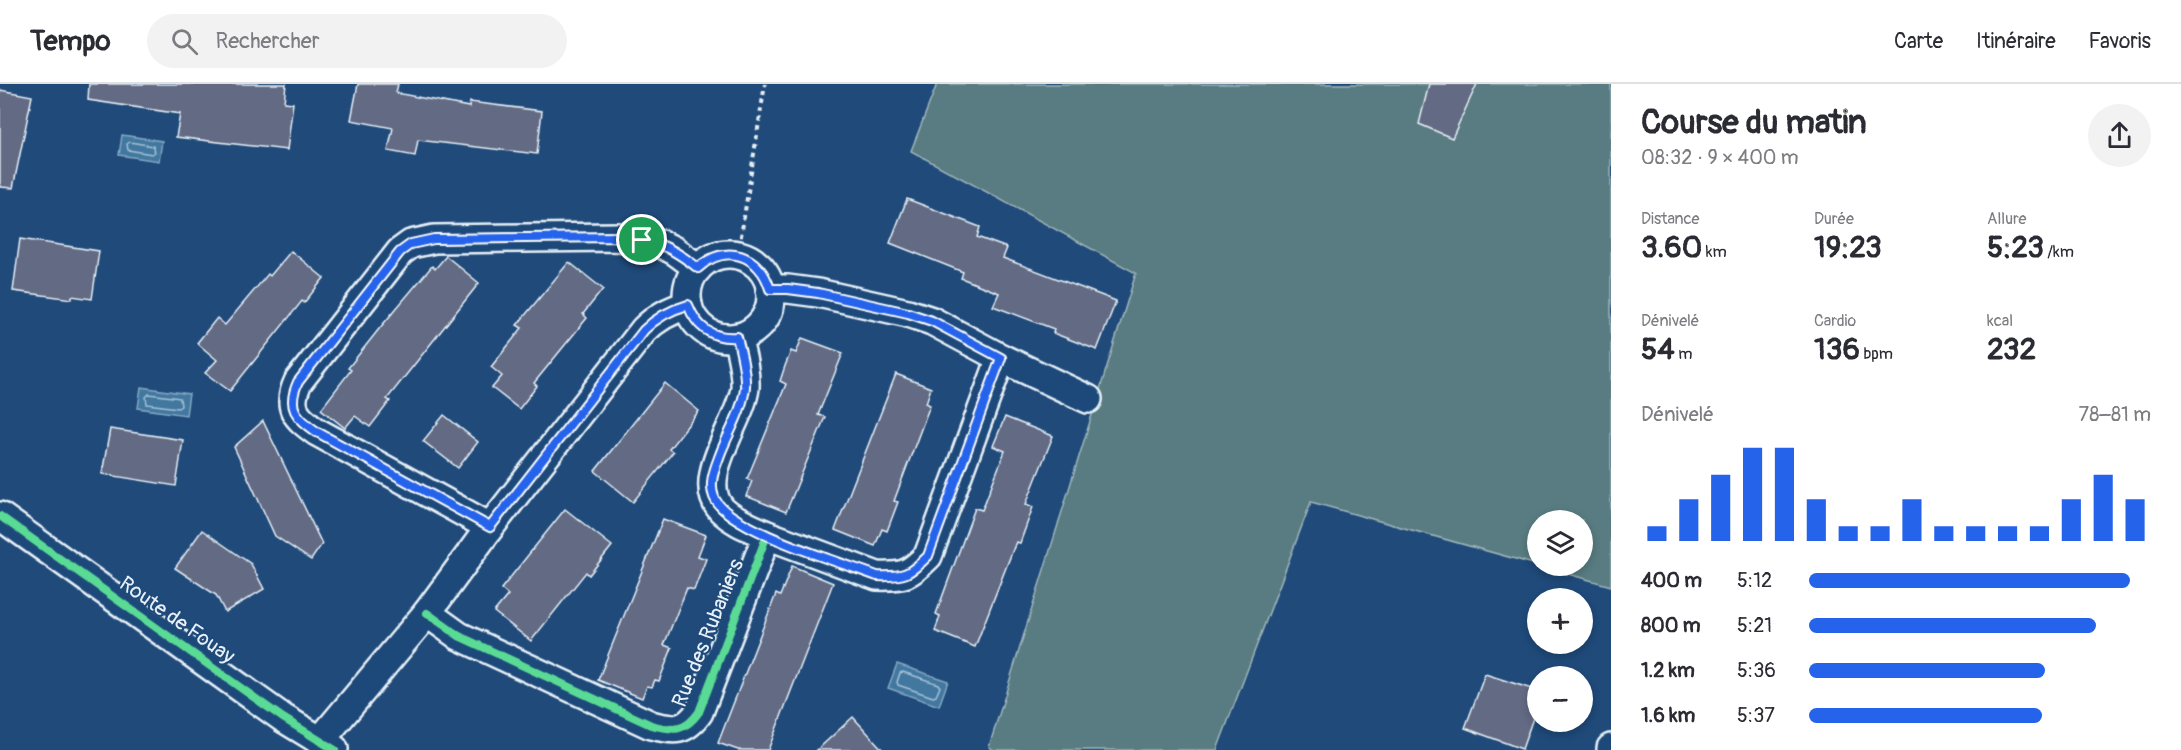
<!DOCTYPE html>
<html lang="fr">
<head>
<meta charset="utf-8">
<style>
	:root { --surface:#fff; --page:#f2f2f3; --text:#2b2b33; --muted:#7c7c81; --line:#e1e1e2; --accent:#2563eb }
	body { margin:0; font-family:Pangolin,sans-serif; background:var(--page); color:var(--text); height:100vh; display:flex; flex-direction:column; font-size:22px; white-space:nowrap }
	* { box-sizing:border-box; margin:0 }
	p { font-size:20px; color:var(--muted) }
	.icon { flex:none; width:33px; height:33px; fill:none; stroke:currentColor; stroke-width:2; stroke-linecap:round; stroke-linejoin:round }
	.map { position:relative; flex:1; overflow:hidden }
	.panel { display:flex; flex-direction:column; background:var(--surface); width:570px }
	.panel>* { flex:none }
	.controls { position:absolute; left:1527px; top:426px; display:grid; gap:12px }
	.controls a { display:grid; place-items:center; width:66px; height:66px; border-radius:50%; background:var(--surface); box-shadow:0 3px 9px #0003; font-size:30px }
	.pin { position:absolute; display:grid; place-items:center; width:51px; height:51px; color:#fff; margin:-26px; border:3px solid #fff; border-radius:50%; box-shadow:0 2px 6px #0007 }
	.round { display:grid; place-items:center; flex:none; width:63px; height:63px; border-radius:32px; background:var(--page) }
	.summary { display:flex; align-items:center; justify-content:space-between; height:102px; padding:0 30px }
	h1 { font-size:33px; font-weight:700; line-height:45px }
	.metrics { display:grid; grid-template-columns:repeat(3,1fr); gap:9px; height:102px; padding:6px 30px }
	.metrics div { display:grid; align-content:center }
	.metrics b { font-size:30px; font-weight:700 }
	.metrics small { font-size:16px; font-weight:400 }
	.metrics p { font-size:16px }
	.chart { height:168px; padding:12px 30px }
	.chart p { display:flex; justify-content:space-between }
	.chart svg { width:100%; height:108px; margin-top:6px; stroke:var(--accent); stroke-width:6 }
	ul { padding:0 30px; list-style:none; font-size:20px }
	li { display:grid; grid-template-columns:96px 72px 1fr; align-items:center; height:45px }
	li i { height:15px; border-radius:8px; background:var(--accent) }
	header { display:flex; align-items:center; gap:36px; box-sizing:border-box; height:84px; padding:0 30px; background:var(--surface); border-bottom:2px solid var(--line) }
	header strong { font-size:28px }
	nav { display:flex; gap:33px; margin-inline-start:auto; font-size:21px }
	.search { width:420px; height:54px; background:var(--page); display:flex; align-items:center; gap:15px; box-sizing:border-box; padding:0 21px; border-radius:33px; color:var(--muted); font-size:22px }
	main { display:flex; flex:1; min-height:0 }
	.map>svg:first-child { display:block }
	.green { fill:#597c81; stroke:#a0b6bc; stroke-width:1.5 }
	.water { fill:#4378a0; stroke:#85a8c3; stroke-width:1.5 }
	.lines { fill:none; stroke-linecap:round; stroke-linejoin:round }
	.shore { stroke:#a6c1d5; stroke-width:1.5 }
	.building { fill:#636b84; stroke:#e8f1f8; stroke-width:1.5 }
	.street-casing { stroke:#e8f1f8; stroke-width:32 }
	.path { stroke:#e8f1f8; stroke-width:4; stroke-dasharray:4.5 4.5; stroke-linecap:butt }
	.street { stroke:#1f4a7a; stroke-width:27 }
	.cycleway-casing { stroke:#1f4a7a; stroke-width:11 }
	.cycleway { stroke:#5adb95; stroke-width:8 }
	.route-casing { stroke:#fff; stroke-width:12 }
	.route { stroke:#2563eb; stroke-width:8 }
	.labels { text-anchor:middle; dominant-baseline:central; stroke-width:4.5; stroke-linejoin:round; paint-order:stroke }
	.street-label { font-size:21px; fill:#e8f1f8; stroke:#1f4a7a }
</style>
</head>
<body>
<header>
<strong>Tempo</strong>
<div class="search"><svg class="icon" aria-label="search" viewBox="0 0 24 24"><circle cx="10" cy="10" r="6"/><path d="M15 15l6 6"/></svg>Rechercher</div>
<nav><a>Carte</a><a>Itinéraire</a><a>Favoris</a></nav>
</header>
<main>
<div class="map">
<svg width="1611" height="666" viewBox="0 0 1611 666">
	<rect width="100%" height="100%" fill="#1f4a7a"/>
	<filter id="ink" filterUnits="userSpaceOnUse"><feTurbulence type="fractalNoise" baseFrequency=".0167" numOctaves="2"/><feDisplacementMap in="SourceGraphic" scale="12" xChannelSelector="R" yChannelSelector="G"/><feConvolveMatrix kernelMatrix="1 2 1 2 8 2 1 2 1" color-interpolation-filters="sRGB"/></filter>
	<g filter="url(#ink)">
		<path class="green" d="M 937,0 L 1611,0 L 1611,502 L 1539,482 L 1582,482 L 1582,436 L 1538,436 L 1537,481 L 1311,418 L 1217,666 L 994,666 L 989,663 L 1136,189 L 911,67 Z"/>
		<g class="water">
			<path d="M 122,51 L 162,57 L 159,77 L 119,71 Z"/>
			<path d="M 141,303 L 189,310 L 186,331 L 138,324 Z"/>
			<path d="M 897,580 L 948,597 L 939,622 L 888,604 Z"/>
		</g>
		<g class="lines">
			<g class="shore">
				<path d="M 130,58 L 153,62 L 155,68 L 152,70 L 128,66 L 127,60 Z"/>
				<path d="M 149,310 L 180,314 L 181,322 L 178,324 L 147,320 L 146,313 Z"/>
				<path d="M 903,588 L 938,600 L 940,603 L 936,612 L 933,613 L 898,601 L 897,598 L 900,589 Z"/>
			</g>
		</g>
		<g class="building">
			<path d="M 89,0 L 286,0 L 284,18 L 293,19 L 287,66 L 176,53 L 180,30 L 88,16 Z"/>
			<path d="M 358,0 L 398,0 L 396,9 L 469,23 L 470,18 L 542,27 L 537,70 L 418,56 L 415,72 L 388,67 L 393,44 L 351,36 Z"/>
			<path d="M 1429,0 L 1477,0 L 1452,54 L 1419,40 Z"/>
			<path d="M 0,6 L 32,12 L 13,104 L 0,103 Z"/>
			<path d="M 907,115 L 980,143 L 977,153 L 1007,164 L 1003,174 L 1116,217 L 1097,266 L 1053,249 L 1054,245 L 993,222 L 999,209 L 961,194 L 963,188 L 890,159 Z"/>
			<path d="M 20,155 L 99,167 L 92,215 L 72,212 L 72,215 L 13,207 Z"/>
			<path d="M 291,167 L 324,194 L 304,219 L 302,217 L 230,307 L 205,289 L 217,276 L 197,259 L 217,234 L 225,241 L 268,190 L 270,192 Z"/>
			<path d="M 446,172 L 479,199 L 387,315 L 390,317 L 370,343 L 355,332 L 345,344 L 321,325 L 351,286 L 348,284 L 379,245 L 432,182 L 435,185 Z"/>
			<path d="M 569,178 L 603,205 L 583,230 L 587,234 L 534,299 L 537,302 L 519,325 L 492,304 L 502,292 L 491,283 L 522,244 L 517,241 Z"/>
			<path d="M 802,254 L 843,269 L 818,331 L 825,333 L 786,428 L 746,412 L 752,397 L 747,395 L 786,300 L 780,297 L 785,282 L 791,267 L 796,269 Z"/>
			<path d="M 896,290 L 931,304 L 926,319 L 930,321 L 894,417 L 898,418 L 892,434 L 887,447 L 882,445 L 875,462 L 835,446 Z"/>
			<path d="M 665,299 L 699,327 L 669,365 L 673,368 L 633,418 L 595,387 Z"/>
			<path d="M 444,331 L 478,358 L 458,384 L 423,357 Z"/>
			<path d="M 1005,333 L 1053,352 L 1026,420 L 1033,423 L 1020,459 L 1016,458 L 975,563 L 935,547 L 940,532 L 936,530 L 975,424 L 982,426 L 1005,367 L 993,362 Z"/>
			<path d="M 263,337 L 322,460 L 311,476 L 275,452 L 234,363 Z"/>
			<path d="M 110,345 L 183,356 L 176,402 L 102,390 Z"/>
			<path d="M 565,425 L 612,462 L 589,491 L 586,488 L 531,557 L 494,528 L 508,511 L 501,505 Z"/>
			<path d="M 663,435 L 706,451 L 698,472 L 706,475 L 694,506 L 687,504 L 664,561 L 672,564 L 659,597 L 655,596 L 652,603 L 647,602 L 642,614 L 598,596 Z"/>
			<path d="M 202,446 L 251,480 L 264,505 L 225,528 L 216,511 L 175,484 Z"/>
			<path d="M 792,482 L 833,499 L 768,666 L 738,666 L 718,659 L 776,510 L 780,512 Z"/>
			<path d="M 1485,590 L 1538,607 L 1538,620 L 1522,665 L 1465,644 Z"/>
			<path d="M 853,633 L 883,666 L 817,666 Z"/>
		</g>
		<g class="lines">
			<defs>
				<g id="street">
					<circle cx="729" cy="212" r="42"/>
					<path d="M 770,205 L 788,205 L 818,209 L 908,229 L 932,237 L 1001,274 L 1088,315"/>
					<path d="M 0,432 L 283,634 L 334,665"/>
					<path d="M 490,443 L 317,348 C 296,333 286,324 298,298 L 400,168 L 411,160 L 434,155 L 619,153 L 661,160 L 675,167 L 698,184"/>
					<path d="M 767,451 L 877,492 C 904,493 909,491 928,472 L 1001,274"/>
					<path d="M 427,529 L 459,552 L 651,641 C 674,647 685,648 699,628 L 767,451 C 752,444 734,438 722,426 C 693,395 741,338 745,304 C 746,287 741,269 737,253"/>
					<path d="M 320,657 L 427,529 L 490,443 L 644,246 C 657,233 670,226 688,221"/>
					<path d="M 1611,666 L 1611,664"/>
				</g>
			</defs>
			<use href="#street" class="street-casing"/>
			<path class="path" d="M 738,171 L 765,0"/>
			<use href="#street" class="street"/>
			<defs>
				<g id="cycleway">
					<path d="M 0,432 L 283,634 L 335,666"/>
					<path d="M 490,443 L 317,348 C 296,333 286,324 298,298 L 400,168 L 411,160 L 434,155 L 619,153 L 661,160 L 675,167 L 698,184"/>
					<path d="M 427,529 L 459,552 L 651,641 C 674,647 685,648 699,628 L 767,451 C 752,444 734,438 722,426 C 693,395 741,338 745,304 C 746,287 741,269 737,253"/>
				</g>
			</defs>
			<use href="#cycleway" class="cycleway-casing"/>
			<use href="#cycleway" class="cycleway"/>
		</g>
	</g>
	<g class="lines" filter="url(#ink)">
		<defs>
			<path id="route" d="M 619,153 C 658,158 667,160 698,184 C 725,159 760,170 770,205 L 788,205 L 818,209 L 908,229 L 932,237 L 1001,274 L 928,472 C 909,491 904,493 877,492 C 843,479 726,445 714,413 C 708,398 716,382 721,368 C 729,348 743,325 745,303 C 746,287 741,269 737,253 C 712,255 697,244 688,221 C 670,226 657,233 644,246 L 490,443 L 317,348 C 296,333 286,324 298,298 L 400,168 L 411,160 L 434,155 Z"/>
		</defs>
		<use href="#route" class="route-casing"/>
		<use href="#route" class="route"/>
	</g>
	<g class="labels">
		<g class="street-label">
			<text transform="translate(177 536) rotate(35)">Route de Fouay</text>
			<text transform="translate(708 549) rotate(-68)">Rue des Rubaniers</text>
		</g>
	</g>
</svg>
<div class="controls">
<a><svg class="icon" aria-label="layers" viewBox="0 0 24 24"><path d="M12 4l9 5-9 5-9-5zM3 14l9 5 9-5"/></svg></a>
<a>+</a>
<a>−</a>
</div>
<div class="pin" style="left:642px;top:156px;background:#1e9e55"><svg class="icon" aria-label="arrive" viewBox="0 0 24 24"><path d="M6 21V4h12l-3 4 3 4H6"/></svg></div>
</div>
<section class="panel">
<div class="summary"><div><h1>Course du matin</h1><p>08:32 · 9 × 400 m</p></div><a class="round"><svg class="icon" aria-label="share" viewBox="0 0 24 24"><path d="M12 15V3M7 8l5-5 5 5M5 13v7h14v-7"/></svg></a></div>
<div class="metrics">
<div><p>Distance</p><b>3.60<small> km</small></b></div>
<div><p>Durée</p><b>19:23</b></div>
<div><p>Allure</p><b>5:23<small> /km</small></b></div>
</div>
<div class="metrics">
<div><p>Dénivelé</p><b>54<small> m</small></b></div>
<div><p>Cardio</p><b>136<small> bpm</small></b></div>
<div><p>kcal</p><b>232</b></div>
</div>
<div class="chart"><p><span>Dénivelé</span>78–81 m</p>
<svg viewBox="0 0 160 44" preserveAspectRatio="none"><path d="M5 44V38M15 44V27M25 44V17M35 44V6M45 44V6M55 44V27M65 44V38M75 44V38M85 44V27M95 44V38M105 44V38M115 44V38M125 44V38M135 44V27M145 44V17M155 44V27"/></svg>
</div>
<ul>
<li><b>400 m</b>5:12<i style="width:94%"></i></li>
<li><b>800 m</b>5:21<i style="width:84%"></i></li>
<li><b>1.2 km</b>5:36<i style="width:69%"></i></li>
<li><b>1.6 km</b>5:37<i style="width:68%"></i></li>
</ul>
</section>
</main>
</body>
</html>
